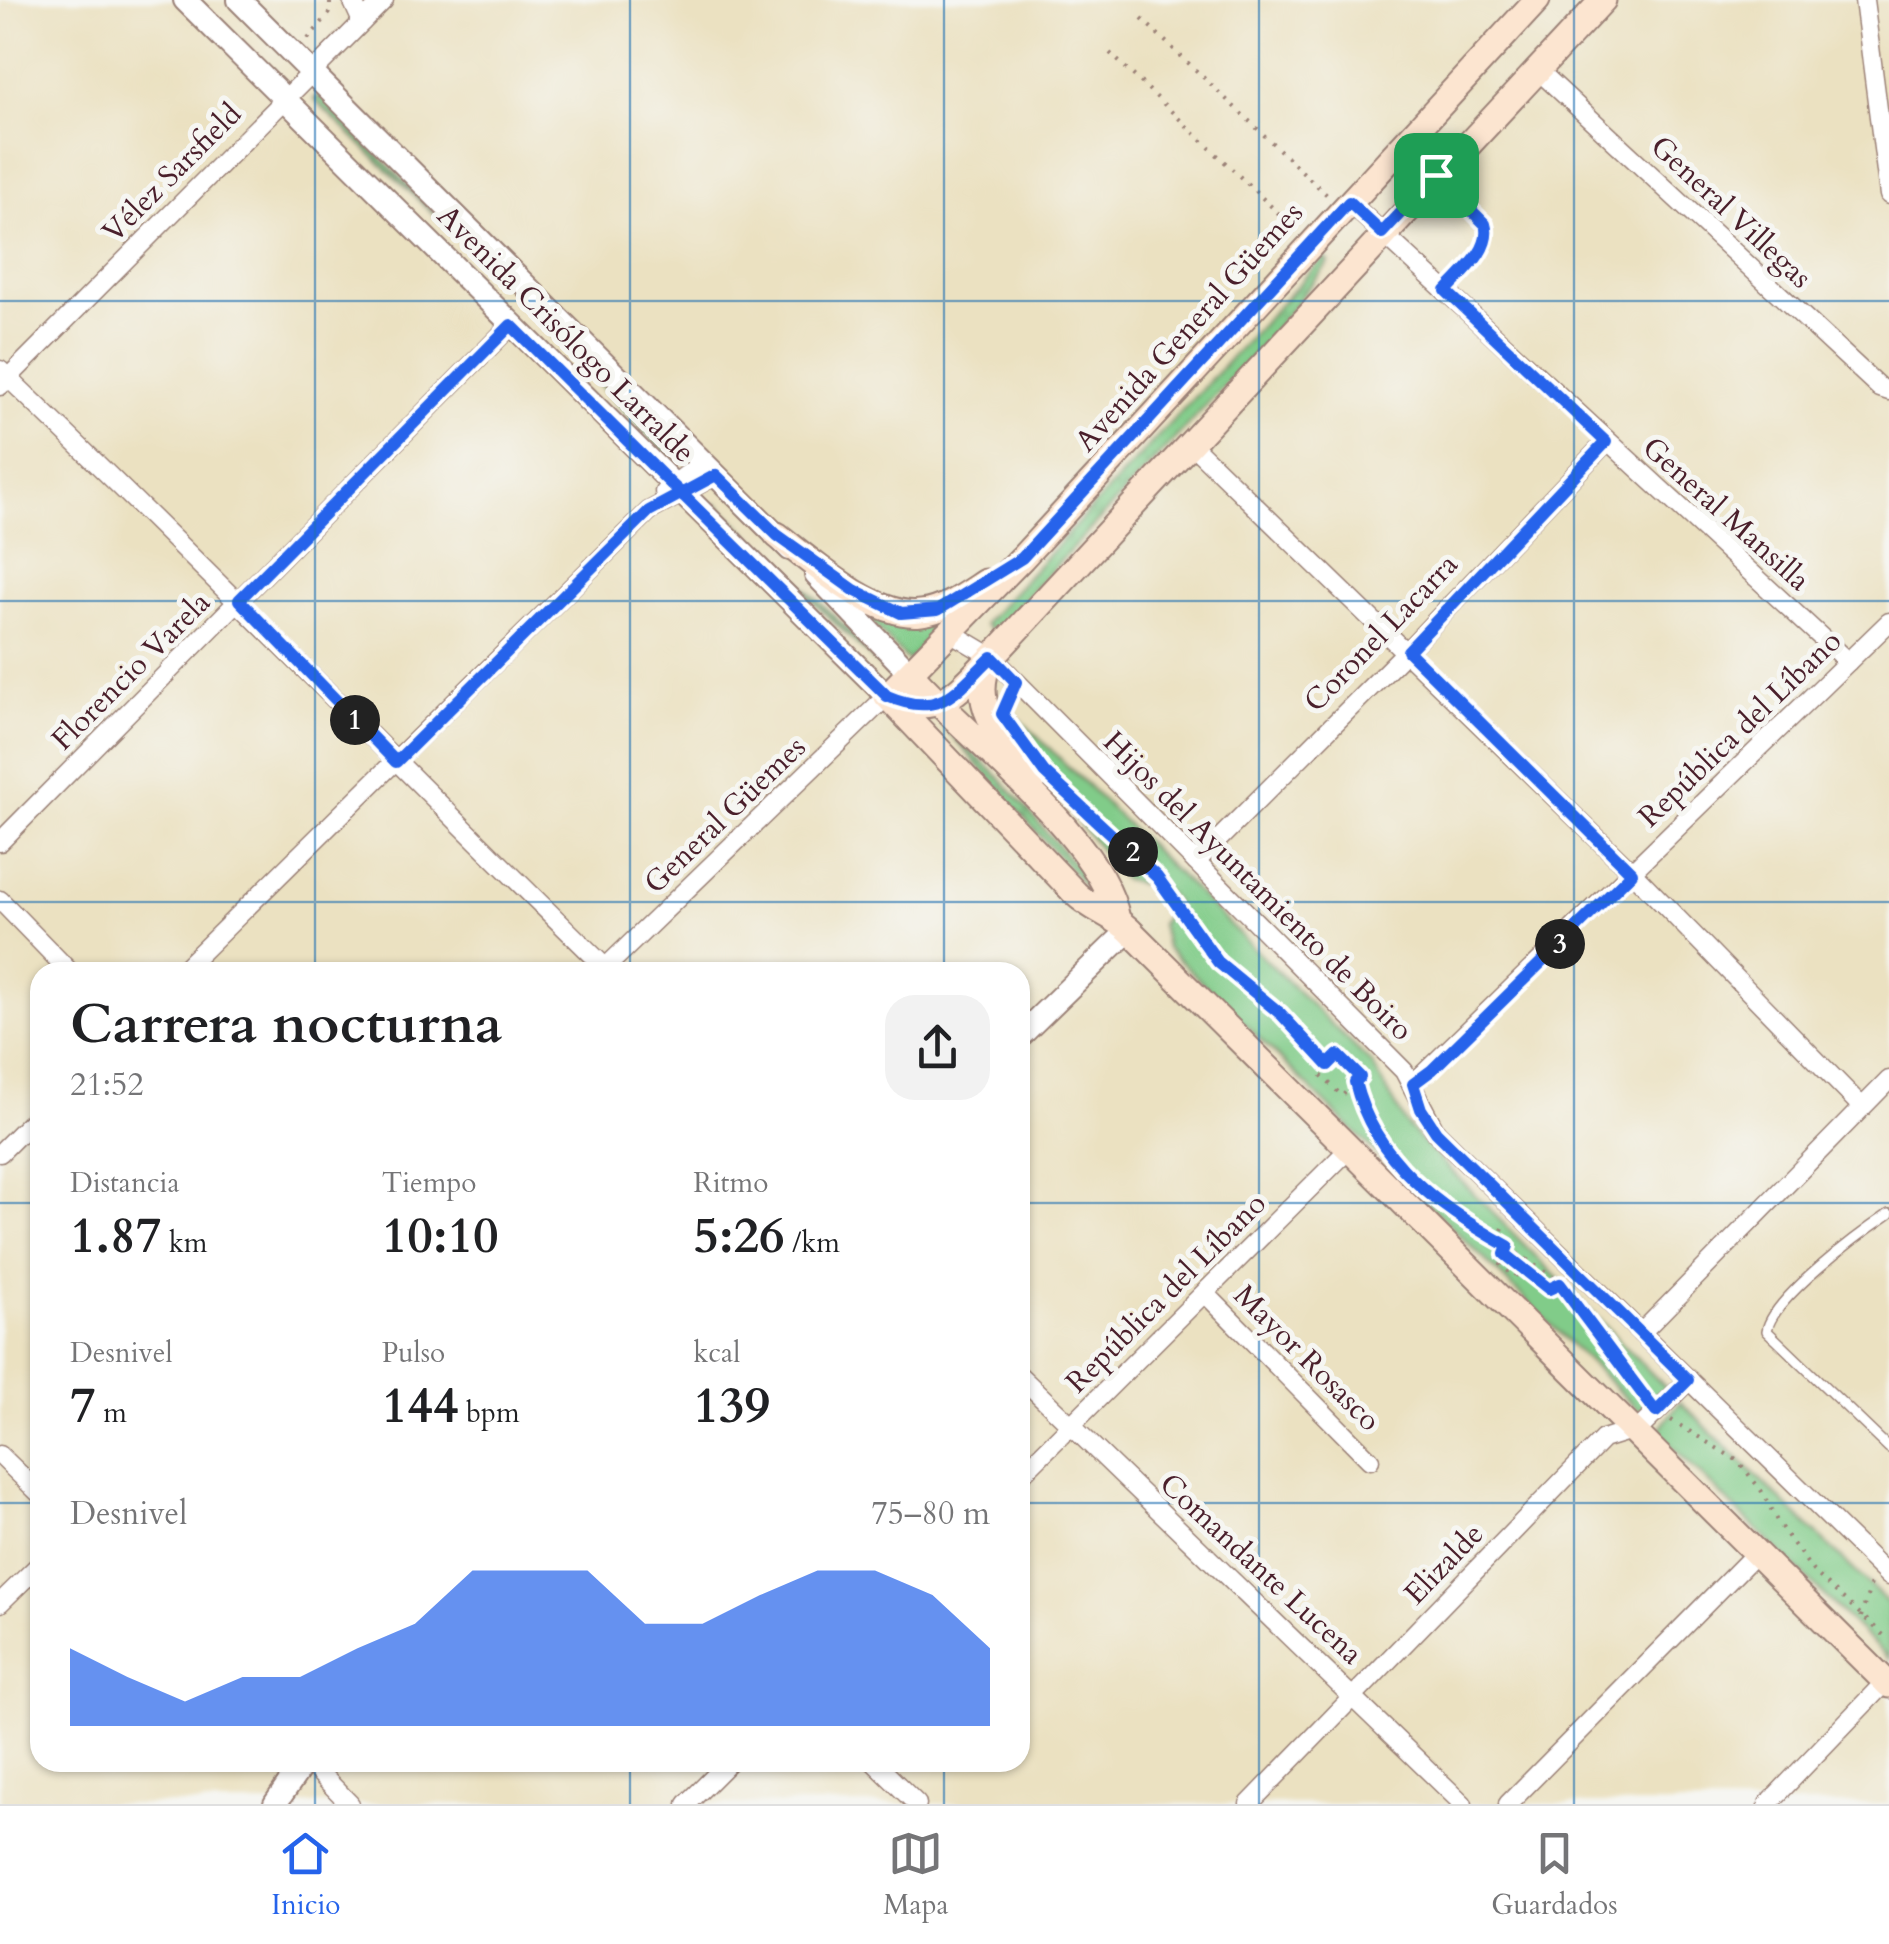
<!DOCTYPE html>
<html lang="es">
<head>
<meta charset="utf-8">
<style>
	:root { --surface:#fff; --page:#f2f2f2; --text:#202124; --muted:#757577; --line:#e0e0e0; --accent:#2563eb }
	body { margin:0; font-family:Cardo,serif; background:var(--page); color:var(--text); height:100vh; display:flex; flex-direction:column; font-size:38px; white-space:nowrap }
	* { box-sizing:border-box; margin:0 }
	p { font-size:32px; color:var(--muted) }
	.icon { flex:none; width:55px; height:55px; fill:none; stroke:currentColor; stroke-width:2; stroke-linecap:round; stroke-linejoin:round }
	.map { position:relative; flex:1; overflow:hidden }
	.details { position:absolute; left:30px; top:962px; width:1000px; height:810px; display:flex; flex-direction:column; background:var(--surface); border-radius:30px; box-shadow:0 2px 8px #0004 }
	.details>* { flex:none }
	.pin { position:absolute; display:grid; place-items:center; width:85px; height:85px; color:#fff; margin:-42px; border-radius:20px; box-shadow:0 5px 15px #0006 }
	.km { position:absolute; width:50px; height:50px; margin:-25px; border-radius:50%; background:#222; color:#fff; font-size:28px; line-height:50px; text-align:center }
	.round { display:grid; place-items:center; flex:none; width:105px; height:105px; border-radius:30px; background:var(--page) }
	.overview { display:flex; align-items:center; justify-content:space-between; height:170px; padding:0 40px }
	h1 { font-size:55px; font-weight:800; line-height:75px }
	.metrics { display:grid; grid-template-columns:repeat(3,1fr); gap:15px; height:170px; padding:10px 40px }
	.metrics div { display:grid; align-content:center }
	.metrics b { font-size:50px; font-weight:800 }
	.metrics small { font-size:28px; font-weight:400 }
	.metrics p { font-size:28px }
	.chart { height:280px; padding:20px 40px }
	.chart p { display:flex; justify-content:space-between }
	.chart svg { width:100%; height:180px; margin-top:10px; fill:var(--accent); opacity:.7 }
	.tabs { display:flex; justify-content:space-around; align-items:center; height:140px; border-top:2px solid var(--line); background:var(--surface); font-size:28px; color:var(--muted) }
	.tabs a { display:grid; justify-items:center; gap:5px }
	.tabs .current { color:var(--accent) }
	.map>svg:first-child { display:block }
	.grass { fill:url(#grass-tufts); stroke:#66765a; stroke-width:2.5 }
	.green { fill:#81cc89; stroke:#66765a; stroke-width:2.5 }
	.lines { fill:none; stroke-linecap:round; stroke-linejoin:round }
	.service-casing { stroke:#9a8076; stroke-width:12 }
	.minor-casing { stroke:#9a8076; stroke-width:21 }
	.tertiary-casing { stroke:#9a8076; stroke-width:26 }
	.secondary-casing { stroke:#9a8076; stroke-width:29 }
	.path { stroke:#9a8076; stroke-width:4; stroke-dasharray:2.5 8; stroke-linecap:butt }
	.service { stroke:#fff; stroke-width:9 }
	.minor { stroke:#fff; stroke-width:18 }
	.tertiary { stroke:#fff; stroke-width:22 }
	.secondary { stroke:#fce5d0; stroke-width:25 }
	.route-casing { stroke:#fff; stroke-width:20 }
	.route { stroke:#2563eb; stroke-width:12 }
	.grid { fill:none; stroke:#1f6fb2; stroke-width:2.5; stroke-opacity:0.55 }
	.labels { text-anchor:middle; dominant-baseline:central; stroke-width:10; stroke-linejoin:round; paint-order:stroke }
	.street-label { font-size:30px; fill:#4a1f2b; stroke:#f6f6f2 }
</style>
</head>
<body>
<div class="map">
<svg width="1889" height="1804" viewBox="0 0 1889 1804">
	<defs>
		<pattern id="grass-tufts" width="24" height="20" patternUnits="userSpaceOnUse" patternTransform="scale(2.5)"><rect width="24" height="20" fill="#81cc89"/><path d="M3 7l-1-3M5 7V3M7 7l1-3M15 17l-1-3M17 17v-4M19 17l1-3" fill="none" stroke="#71af76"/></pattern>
	</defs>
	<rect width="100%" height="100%" fill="#f6f6f2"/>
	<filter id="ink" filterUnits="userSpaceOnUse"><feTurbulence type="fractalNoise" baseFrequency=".01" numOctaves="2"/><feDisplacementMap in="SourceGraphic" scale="20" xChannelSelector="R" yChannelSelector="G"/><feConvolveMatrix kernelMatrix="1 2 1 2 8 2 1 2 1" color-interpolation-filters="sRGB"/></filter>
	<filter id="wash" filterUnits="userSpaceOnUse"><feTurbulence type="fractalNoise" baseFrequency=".0048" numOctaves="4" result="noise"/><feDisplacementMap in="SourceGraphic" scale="40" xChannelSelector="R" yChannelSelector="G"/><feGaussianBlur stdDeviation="2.25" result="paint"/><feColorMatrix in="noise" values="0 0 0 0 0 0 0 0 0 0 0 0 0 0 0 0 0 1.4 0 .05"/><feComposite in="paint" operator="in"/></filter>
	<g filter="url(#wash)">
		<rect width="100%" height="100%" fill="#ebe1c1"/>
		<g class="grass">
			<path d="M 319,95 L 511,289 L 314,99 Z"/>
			<path d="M 1324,257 L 1329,262 L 1259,349 L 993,633 L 984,624 Z"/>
			<path d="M 532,309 L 677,461 L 674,464 L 531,312 Z"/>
			<path d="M 717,504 L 892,672 L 889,675 L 715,507 Z"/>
			<path d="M 943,725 L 1002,780 L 1105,901 L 1100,904 Z"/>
		</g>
		<g class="green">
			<path d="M 832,581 L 864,604 L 953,611 L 908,661 Z"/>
			<path d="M 1001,701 L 1372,1064 L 1408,1127 L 1668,1390 L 1646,1411 L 1637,1409 L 1166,947 L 1161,923 L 1176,902 L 1155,880 L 1140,884 L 1123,879 L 1001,723 L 997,705 Z"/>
			<path d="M 1680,1402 L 1889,1604 L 1889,1659 L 1657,1432 Z"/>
		</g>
	</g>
	<g filter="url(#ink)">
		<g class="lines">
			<defs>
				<g id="service">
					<path d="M 1440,178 C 1497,236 1500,228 1446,291"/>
					<path d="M 1889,1214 C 1861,1233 1771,1299 1767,1331 L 1889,1448"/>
				</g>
				<g id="minor">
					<path d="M 352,0 L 362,22"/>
					<path d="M 1864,0 L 1889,195"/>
					<path d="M 1538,70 L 1880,388 L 1889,391"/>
					<path d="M 1349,202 L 1848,662"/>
					<path d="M 0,370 C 207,567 405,773 610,972"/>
					<path d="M 0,386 L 384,0"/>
					<path d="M 1189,442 L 1633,873 L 1862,1107"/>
					<path d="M 664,492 L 703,462"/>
					<path d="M 950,632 L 992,657 L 1404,1071 L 1436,1132 L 1889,1576"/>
					<path d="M 0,842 L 511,325"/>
					<path d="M 1196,862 L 1407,651 L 1606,442"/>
					<path d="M 0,900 L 70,972"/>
					<path d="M 181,972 L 649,511 L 716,475"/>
					<path d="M 601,972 L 887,696"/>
					<path d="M 1413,1084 L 1889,622"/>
					<path d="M 0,1153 L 40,1113"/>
					<path d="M 1206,1294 L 1370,1460"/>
					<path d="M 1641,1333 L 1889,1080"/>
					<path d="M 1020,1376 L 1463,1804"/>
					<path d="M 0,1455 L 40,1494"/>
					<path d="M 1020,1476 L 1350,1148"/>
					<path d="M 0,1603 L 40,1564"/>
					<path d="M 309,1762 L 350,1804"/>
					<path d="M 874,1762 L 917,1804"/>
					<path d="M 687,1804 L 729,1762"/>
					<path d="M 1249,1804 L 1603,1439 L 1641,1427 L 1689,1380"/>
					<path d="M 1508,1804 L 1758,1551"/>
					<path d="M 1768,1804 L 1886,1681"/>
				</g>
				<g id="tertiary">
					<path d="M 185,0 L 887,696"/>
					<path d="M 239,0 L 790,549"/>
					<path d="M 816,575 L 911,674"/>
					<path d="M 1020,1036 L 1129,930"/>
					<path d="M 275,1804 L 304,1762"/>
				</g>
				<g id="secondary">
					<path d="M 777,535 C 812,562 875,619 921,613 C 945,610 965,595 985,582"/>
					<path d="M 990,661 C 966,707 1008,745 1035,778"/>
					<path d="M 911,674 C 967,738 1102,837 1117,919"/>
					<path d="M 887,696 L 1075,893 C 1092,910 1112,914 1129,930 L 1889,1685"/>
					<path d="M 887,696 L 1022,558 L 1537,0"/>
					<path d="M 892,698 C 941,719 959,689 992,657 L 1603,0"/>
				</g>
			</defs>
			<use href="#service" class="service-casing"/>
			<use href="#minor" class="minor-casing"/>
			<use href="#tertiary" class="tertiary-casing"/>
			<use href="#secondary" class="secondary-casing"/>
			<g class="path">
				<path d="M 1142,19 L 1327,195"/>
				<path d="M 308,39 L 330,13 L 330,0"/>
				<path d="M 1110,53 L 1295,229"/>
				<path d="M 1054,781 L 1129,847 L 1171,894 L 1218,962 L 1281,1014 L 1328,1065"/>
				<path d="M 1338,1055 L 1360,1077 L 1342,1096 L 1320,1074 Z"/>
				<path d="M 1355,1082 L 1371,1126 L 1399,1164"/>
				<path d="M 1430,1195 L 1554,1278 L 1605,1337 L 1646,1398"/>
				<path d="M 1498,1240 L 1505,1223"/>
				<path d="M 1505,1253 L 1549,1289 L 1560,1284"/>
				<path d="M 1505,1253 L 1501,1265 L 1515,1277 L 1528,1258"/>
				<path d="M 1671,1420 L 1738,1461 L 1761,1490 L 1778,1523 L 1813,1571 L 1889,1640"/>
				<path d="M 1861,1617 L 1871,1583"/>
			</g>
			<use href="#service" class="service"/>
			<use href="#minor" class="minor"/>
			<use href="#tertiary" class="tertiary"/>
			<use href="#secondary" class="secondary"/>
		</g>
	</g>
	<g class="lines" filter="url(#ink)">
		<defs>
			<path id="route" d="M 1436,175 L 1382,233 L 1349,202 L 1022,558 L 938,610 L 901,613 L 854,590 L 777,535 L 716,475 L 649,511 L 396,762 L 239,600 L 511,325 L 671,484 L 684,496 L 887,696 C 941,719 955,692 992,657 L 1016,682 L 1002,714 L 1044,772 L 1157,877 L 1218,962 L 1281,1014 L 1328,1065 L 1338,1055 L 1360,1077 L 1355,1082 C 1374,1161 1441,1209 1508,1246 L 1505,1254 L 1549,1289 L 1560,1284 L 1656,1412 L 1688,1380 L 1436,1132 L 1421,1109 L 1413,1084 L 1432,1070 L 1632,873 L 1408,651 L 1606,442 L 1446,291 C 1462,273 1493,249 1485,224 L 1436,175"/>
		</defs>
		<use href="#route" class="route-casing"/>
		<use href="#route" class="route"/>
	</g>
	<path class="grid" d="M 315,0 L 315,972M 630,0 L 630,972M 944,0 L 944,972M 1259,0 L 1259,1804M 1574,0 L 1574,1804M 0,301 L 1889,301M 0,601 L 1889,601M 0,902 L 1889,902M 0,1203 L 40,1203M 1020,1203 L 1889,1203M 0,1503 L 40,1503M 1020,1503 L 1889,1503M 315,1762 L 315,1804M 630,1762 L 630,1804M 944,1762 L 944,1804"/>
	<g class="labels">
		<g class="street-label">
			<text transform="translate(172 173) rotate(-45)">Vélez Sarsfield</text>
			<text transform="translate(1731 212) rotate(43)">General Villegas</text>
			<text transform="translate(1189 327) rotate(-48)">Avenida General Güemes</text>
			<text transform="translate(566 334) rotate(45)">Avenida Crisólogo Larralde</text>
			<text transform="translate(1726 514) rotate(42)">General Mansilla</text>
			<text transform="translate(1381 633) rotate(-46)">Coronel Lacarra</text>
			<text transform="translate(131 671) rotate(-45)">Florencio Varela</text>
			<text transform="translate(1740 729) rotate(-44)">República del Líbano</text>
			<text transform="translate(725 815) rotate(-44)">General Güemes</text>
			<text transform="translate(1258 886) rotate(45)">Hijos del Ayuntamiento de Boiro</text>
			<text transform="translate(1166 1293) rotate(-45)">República del Líbano</text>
			<text transform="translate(1307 1358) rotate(45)">Mayor Rosasco</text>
			<text transform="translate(1444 1564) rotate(-46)">Elizalde</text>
			<text transform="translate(1261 1569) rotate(43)">Comandante Lucena</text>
		</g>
	</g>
</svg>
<div class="pin" style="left:1436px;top:175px;background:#1e9e55"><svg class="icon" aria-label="arrive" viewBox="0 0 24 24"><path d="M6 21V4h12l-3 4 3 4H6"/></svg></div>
<b class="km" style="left:355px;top:720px">1</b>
<b class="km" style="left:1133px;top:852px">2</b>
<b class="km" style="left:1560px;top:944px">3</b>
<section class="details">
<div class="overview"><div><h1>Carrera nocturna</h1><p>21:52</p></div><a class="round"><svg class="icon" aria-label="share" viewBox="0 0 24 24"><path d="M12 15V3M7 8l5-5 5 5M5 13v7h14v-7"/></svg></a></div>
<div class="metrics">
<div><p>Distancia</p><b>1.87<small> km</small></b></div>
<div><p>Tiempo</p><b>10:10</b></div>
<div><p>Ritmo</p><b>5:26<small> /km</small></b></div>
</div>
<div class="metrics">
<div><p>Desnivel</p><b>7<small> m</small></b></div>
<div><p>Pulso</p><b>144<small> bpm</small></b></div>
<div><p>kcal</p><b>139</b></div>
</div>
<div class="chart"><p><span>Desnivel</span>75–80 m</p>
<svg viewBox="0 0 160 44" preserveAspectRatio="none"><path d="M0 44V25L10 32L20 38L30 32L40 32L50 25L60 19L70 6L80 6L90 6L100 19L110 19L120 12L130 6L140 6L150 12L160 25V44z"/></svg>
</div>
</section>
</div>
<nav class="tabs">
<a class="current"><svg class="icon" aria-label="home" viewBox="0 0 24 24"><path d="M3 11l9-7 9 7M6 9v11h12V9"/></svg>Inicio</a>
<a><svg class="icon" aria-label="map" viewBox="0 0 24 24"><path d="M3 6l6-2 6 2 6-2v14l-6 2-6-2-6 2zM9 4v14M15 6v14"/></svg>Mapa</a>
<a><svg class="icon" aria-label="saved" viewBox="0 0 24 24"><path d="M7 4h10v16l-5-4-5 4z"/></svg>Guardados</a>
</nav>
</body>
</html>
